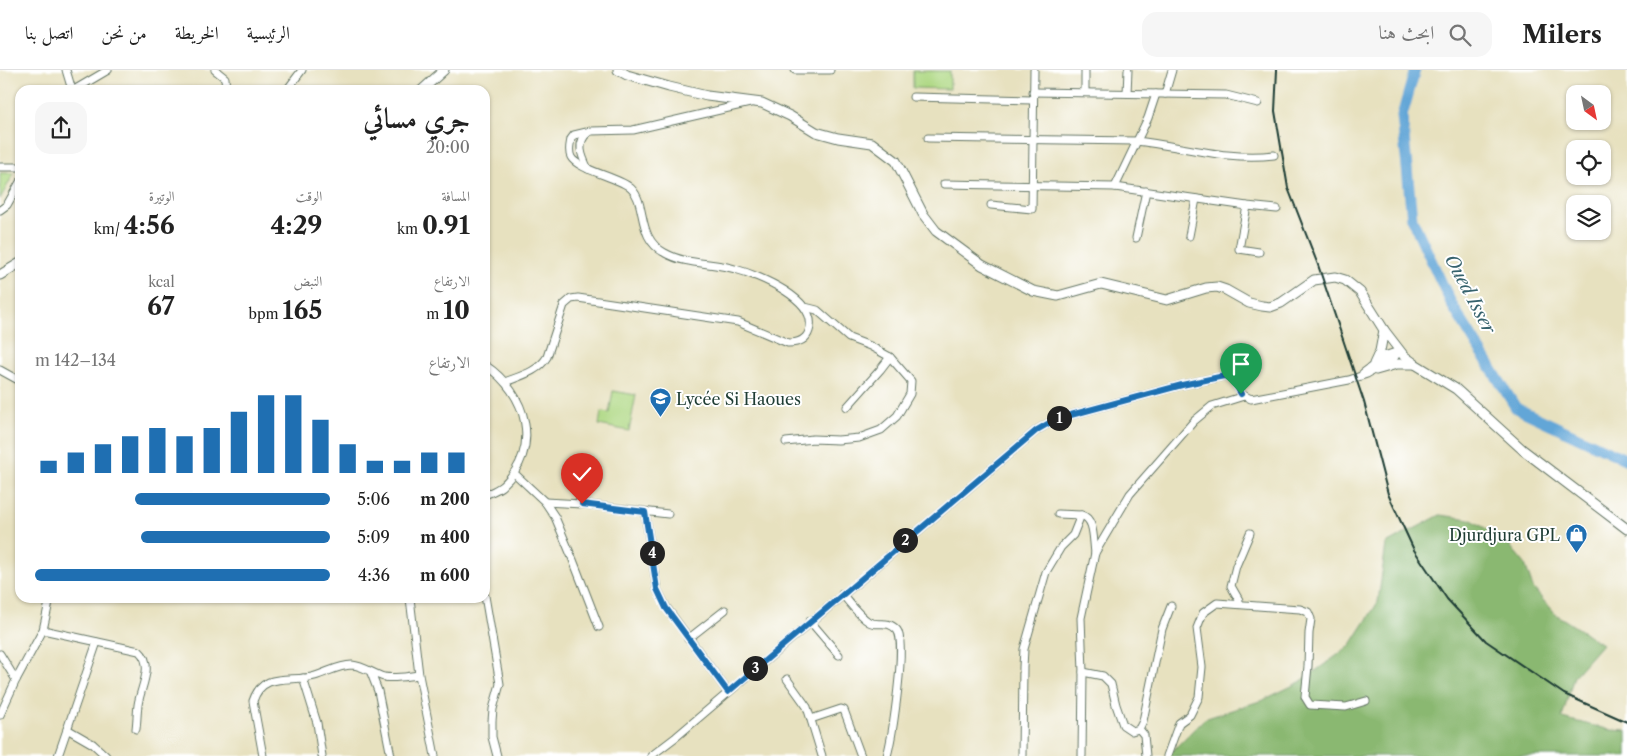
<!DOCTYPE html>
<html lang="ar">
<head>
<meta charset="utf-8">
<style>
	:root { --surface:#fff; --page:#f6f6f6; --text:#222; --muted:#767676; --line:#e0e0e0; --accent:#1f6fb2 }
	body { margin:0; font-family:"Libre Caslon Text",Amiri,serif; background:var(--page); color:var(--text); direction:rtl; height:100vh; display:flex; flex-direction:column; font-size:19px; white-space:nowrap }
	* { box-sizing:border-box; margin:0 }
	p { font-size:16px; color:var(--muted) }
	.icon { flex:none; width:28px; height:28px; fill:none; stroke:currentColor; stroke-width:2; stroke-linecap:round; stroke-linejoin:round }
	.map { position:relative; flex:1; overflow:hidden; direction:ltr }
	.panel { position:absolute; left:15px; top:15px; width:475px; height:518px; display:flex; flex-direction:column; background:var(--surface); border-radius:15px; box-shadow:0 1px 4px #0004; direction:rtl }
	.panel>* { flex:none }
	.needle { width:32px; rotate:147deg }
	.buttons { position:absolute; left:1566px; top:15px; display:grid; gap:10px }
	.buttons a { display:grid; place-items:center; width:45px; height:45px; border-radius:10px; background:var(--surface); box-shadow:0 1px 4px #0004; font-size:25px }
	.pin { position:absolute; display:grid; place-items:center; width:42px; height:42px; color:#fff; margin:-51px -21px; border-radius:50% 50% 50% 0; rotate:-45deg; box-shadow:0 0 5px #0007 }
	.pin .icon { rotate:45deg }
	.km { position:absolute; width:25px; height:25px; margin:-12px; border-radius:50%; background:#222; color:#fff; font-size:14px; line-height:25px; text-align:center }
	.round { display:grid; place-items:center; flex:none; width:52px; height:52px; border-radius:15px; background:var(--page) }
	.head { display:flex; align-items:center; justify-content:space-between; height:85px; padding:0 20px }
	h1 { font-size:28px; font-weight:800; line-height:38px }
	.metrics { display:grid; grid-template-columns:repeat(3,1fr); gap:8px; height:85px; padding:5px 20px }
	.metrics div { display:grid; align-content:center }
	.metrics b { font-size:25px; font-weight:800 }
	.metrics small { font-size:14px; font-weight:400 }
	.metrics p { font-size:14px }
	.chart { height:140px; padding:10px 20px }
	.chart p { display:flex; justify-content:space-between }
	.chart svg { width:100%; height:90px; margin-top:5px; stroke:var(--accent); stroke-width:6 }
	ul { padding:0 20px; list-style:none; font-size:16px }
	li { display:grid; grid-template-columns:80px 60px 1fr; align-items:center; height:38px }
	li i { height:12px; border-radius:6px; background:var(--accent) }
	header { display:flex; align-items:center; gap:30px; box-sizing:border-box; height:70px; padding:0 25px; background:var(--surface); border-bottom:1px solid var(--line) }
	header strong { font-size:24px }
	nav { display:flex; gap:28px; margin-inline-start:auto; font-size:18px }
	.search { width:350px; height:45px; background:var(--page); display:flex; align-items:center; gap:12px; box-sizing:border-box; padding:0 18px; border-radius:15px; color:var(--muted); font-size:19px }
	.map>svg:first-child { display:block }
	.green { fill:#aed883; stroke:#668a5c }
	.forest { fill:#8ab871; stroke:#547a52 }
	.lines { fill:none; stroke-linecap:round; stroke-linejoin:round }
	.river { stroke:#62a6d7; stroke-width:11 }
	.minor-casing { stroke:#657665; stroke-width:9 }
	.major-casing { stroke:#657665; stroke-width:11 }
	.minor { stroke:#fff; stroke-width:7 }
	.major { stroke:#fff; stroke-width:9 }
	.rail { stroke:#1f3d34; stroke-width:2 }
	.route-casing { stroke:#fff; stroke-width:10 }
	.route { stroke:#1f6fb2; stroke-width:6 }
	.labels { text-anchor:middle; dominant-baseline:central; stroke-width:4; stroke-linejoin:round; paint-order:stroke }
	.poi-label { font-size:16px; fill:#1f3d34; stroke:#fff; text-anchor:start }
	.water-label { font-size:18px; font-style:italic; fill:#36626d; stroke:#fff }
</style>
</head>
<body>
<header>
<strong>Milers</strong>
<div class="search"><svg class="icon" aria-label="search" viewBox="0 0 24 24"><circle cx="10" cy="10" r="6"/><path d="M15 15l6 6"/></svg>ابحث هنا</div>
<nav><a>الرئيسية</a><a>الخريطة</a><a>من نحن</a><a>اتصل بنا</a></nav>
</header>
<div class="map">
<svg width="1627" height="686" viewBox="0 0 1627 686">
	<rect width="100%" height="100%" fill="#fff"/>
	<filter id="ink" filterUnits="userSpaceOnUse"><feTurbulence type="fractalNoise" baseFrequency=".02" numOctaves="2"/><feDisplacementMap in="SourceGraphic" scale="10" xChannelSelector="R" yChannelSelector="G"/><feConvolveMatrix kernelMatrix="1 2 1 2 8 2 1 2 1" color-interpolation-filters="sRGB"/></filter>
	<filter id="wash" filterUnits="userSpaceOnUse"><feTurbulence type="fractalNoise" baseFrequency=".0096" numOctaves="4" result="noise"/><feDisplacementMap in="SourceGraphic" scale="20" xChannelSelector="R" yChannelSelector="G"/><feGaussianBlur stdDeviation="1.12" result="paint"/><feColorMatrix in="noise" values="0 0 0 0 0 0 0 0 0 0 0 0 0 0 0 0 0 1.4 0 .05"/><feComposite in="paint" operator="in"/></filter>
	<g filter="url(#wash)">
		<rect width="100%" height="100%" fill="#e7e1bf"/>
		<g class="green">
			<path d="M 913,1 L 950,1 L 950,19 L 913,18 Z"/>
			<path d="M 0,103 L 14,103 L 0,129 Z"/>
			<path d="M 613,321 L 636,325 L 629,361 L 599,355 L 601,342 L 609,343 Z"/>
		</g>
		<path class="forest" d="M 1440,445 L 1470,449 L 1505,470 L 1525,494 L 1533,518 L 1554,543 L 1602,574 L 1574,606 L 1562,648 L 1611,660 L 1627,661 L 1627,686 L 1165,686 L 1171,682 L 1204,649 L 1263,630 L 1300,612 L 1350,576 L 1378,532 L 1386,474 Z"/>
		<g class="lines">
			<path class="river" d="M 1415,0 L 1402,46 L 1412,149 L 1452,235 L 1516,338 L 1627,390"/>
		</g>
	</g>
	<g filter="url(#ink)">
		<g class="lines">
			<defs>
				<g id="minor">
					<path d="M 66,0 L 72,20"/>
					<path d="M 215,0 L 225,8 L 226,20"/>
					<path d="M 795,0 L 830,0"/>
					<path d="M 74,20 L 108,0"/>
					<path d="M 287,20 L 302,0"/>
					<path d="M 1033,22 L 1226,25 L 1258,33"/>
					<path d="M 1085,22 L 1085,0"/>
					<path d="M 1127,23 L 1128,0"/>
					<path d="M 1165,24 L 1172,0"/>
					<path d="M 913,27 L 1033,30"/>
					<path d="M 928,68 L 1136,71 C 1182,76 1228,91 1274,85"/>
					<path d="M 0,97 L 20,97"/>
					<path d="M 588,99 C 582,87 575,72 589,62"/>
					<path d="M 944,114 L 1115,117 L 1247,136 L 1277,139"/>
					<path d="M 1115,117 L 1148,48 L 1156,24"/>
					<path d="M 991,135 L 1032,139 L 1034,0"/>
					<path d="M 1247,136 L 1239,179 L 1259,182"/>
					<path d="M 0,140 L 7,135 L 20,112"/>
					<path d="M 1189,166 L 1196,129"/>
					<path d="M 1136,168 L 1146,121"/>
					<path d="M 485,295 C 527,323 543,379 502,416 C 497,420 491,422 485,425"/>
					<path d="M 0,300 L 20,311"/>
					<path d="M 1363,303 L 1387,285 L 1399,281"/>
					<path d="M 505,312 C 520,306 538,302 547,287 L 564,235 L 571,229 L 578,228 L 738,252 L 788,273 C 797,273 806,271 809,261 C 820,230 758,205 735,199 C 712,192 686,195 665,183 C 634,167 649,130 628,116 C 616,107 577,99 571,87 C 568,81 570,75 571,69 L 574,65 L 591,61 L 633,60 L 750,33"/>
					<path d="M 847,337 L 880,300 L 890,287"/>
					<path d="M 786,372 L 813,369 L 838,370 L 859,368 L 881,360 L 897,346 L 910,324 L 911,311 L 890,287 L 870,276 L 849,268 L 817,240 L 805,237"/>
					<path d="M 514,403 L 545,432 L 555,447 L 573,490 L 599,557"/>
					<path d="M 545,432 L 582,434 L 668,444"/>
					<path d="M 645,442 L 657,519 L 666,537 L 728,622"/>
					<path d="M 1058,444 L 1081,445"/>
					<path d="M 842,524 C 850,533 859,546 869,552 C 879,557 887,549 897,560 C 907,572 892,668 887,686"/>
					<path d="M 485,526 L 500,614 L 493,639 L 492,651 L 492,667 L 497,686"/>
					<path d="M 410,528 L 419,605 L 435,686"/>
					<path d="M 1238,534 L 1239,530 L 1231,516 L 1236,496 L 1250,463"/>
					<path d="M 810,551 L 839,585"/>
					<path d="M 43,560 L 139,581 C 155,595 140,618 138,635 C 137,643 137,651 136,659"/>
					<path d="M 688,569 L 725,540"/>
					<path d="M 0,584 L 16,610"/>
					<path d="M 1083,602 L 1103,606 L 1111,614 L 1116,635 L 1123,655 L 1132,661 L 1139,659 L 1143,651 L 1162,559 L 1171,536"/>
					<path d="M 371,603 L 378,621 L 391,686"/>
					<path d="M 303,608 L 317,653 L 322,686"/>
					<path d="M 787,609 L 807,637 L 822,686"/>
					<path d="M 0,645 L 16,610 L 43,560 L 50,528"/>
					<path d="M 811,649 L 841,639 L 844,640 L 861,686"/>
					<path d="M 67,659 L 93,674 L 106,686"/>
					<path d="M 1139,659 L 1144,665 L 1146,686"/>
					<path d="M 58,686 L 97,572"/>
					<path d="M 263,686 L 253,631 C 263,600 292,613 315,606 C 328,602 339,595 352,595 C 364,596 373,604 384,607 C 395,609 408,606 419,605"/>
					<path d="M 651,686 L 676,667 L 1037,360 L 1056,349 L 1182,315 L 1224,306 L 1228,306 L 1235,310 L 1241,324 L 1251,329 L 1349,310 L 1367,304 L 1394,288 L 1399,281"/>
					<path d="M 1022,686 L 1023,597 L 1024,579 L 1046,502 L 1061,477 L 1073,465 L 1081,445 C 1095,448 1093,470 1095,483"/>
					<path d="M 1082,686 L 1083,602 L 1081,548 L 1095,483 L 1130,424 L 1194,351 L 1212,336 L 1244,326"/>
					<path d="M 1167,686 L 1179,653 L 1190,645 L 1199,627 L 1202,597 L 1197,558 L 1203,543 L 1217,533 L 1300,539 L 1308,542 L 1311,549 L 1309,563 L 1308,596 L 1305,627 L 1310,635 L 1346,637 L 1366,631"/>
				</g>
				<g id="major">
					<path d="M 618,0 L 627,5 L 669,17 L 707,26 L 762,33 L 790,46 L 816,62 L 838,68 L 872,73 L 896,91 L 923,144 L 936,161 L 982,195 L 1033,221 L 1058,226 L 1101,214 L 1167,230 L 1206,218 L 1217,217 L 1226,220 L 1249,233 L 1262,236 L 1270,237 L 1281,233 L 1314,210 L 1335,207 L 1345,210 L 1360,222 L 1384,260 L 1404,286 L 1415,294 L 1456,319 L 1523,380 L 1627,459"/>
					<path d="M 422,20 L 444,0"/>
					<path d="M 0,205 L 20,193"/>
					<path d="M 1374,294 L 1380,281 L 1384,260"/>
					<path d="M 1376,300 L 1397,294 L 1414,294"/>
				</g>
			</defs>
			<use href="#minor" class="minor-casing"/>
			<use href="#major" class="major-casing"/>
			<use href="#minor" class="minor"/>
			<use href="#major" class="major"/>
			<path class="rail" d="M 1277,0 L 1275,41 L 1288,118 L 1318,195 L 1364,332 L 1388,424 L 1414,480 L 1447,529 L 1486,571 L 1564,624 L 1627,652"/>
		</g>
	</g>
	<g class="lines" filter="url(#ink)">
		<defs>
			<path id="route" d="M 582,434 L 645,442 L 657,519 L 666,538 L 728,622 L 1037,360 L 1056,349 L 1182,315 L 1224,306 C 1236,307 1236,316 1241,324"/>
		</defs>
		<use href="#route" class="route-casing"/>
		<use href="#route" class="route"/>
	</g>
	<defs>
		<symbol id="school-pin" viewBox="-11 -11 22 30"><path d="M0 17L-7.5 6A9.5 9.5 0 1 1 7.5 6Z" fill="#1f6fb2" stroke="#fff"/><path d="M0-5L7-2L0 1L-7-2ZM-4 1L0 2.5L4 1V4Q0 6-4 4Z" fill="#fff"/></symbol>
		<symbol id="shop-pin" viewBox="-11 -11 22 30"><path d="M0 17L-7.5 6A9.5 9.5 0 1 1 7.5 6Z" fill="#1f6fb2" stroke="#fff"/><path d="M-5-2.5h2.3a2.7 3.5 0 0 1 5.4 0H5L5.5 6h-11ZM-1.5-2.5h3a1.5 2.3 0 0 0-3 0Z" fill="#fff"/></symbol>
	</defs>
	<g fill-rule="evenodd">
		<use href="#school-pin" x="648" y="316" width="25" height="34"/>
		<use href="#shop-pin" x="1564" y="452" width="25" height="34"/>
	</g>
	<g class="labels">
		<g class="poi-label">
			<text x="676" y="329">Lycée Si Haoues</text>
			<text x="1560" y="465" text-anchor="end">Djurdjura GPL</text>
		</g>
		<g class="water-label">
			<text transform="translate(1470 224) rotate(62)">Oued Isser</text>
		</g>
	</g>
</svg>
<div class="buttons">
<a><svg class="needle" viewBox="-14 -14 28 28"><path d="M0-13l5 13h-10z" fill="#e53935"/><path d="M0 13l5-13h-10z" fill="#767676"/></svg></a>
<a><svg class="icon" aria-label="locate" viewBox="0 0 24 24"><circle cx="12" cy="12" r="6"/><path d="M12 2v4M12 18v4M2 12h4M18 12h4"/></svg></a>
<a><svg class="icon" aria-label="layers" viewBox="0 0 24 24"><path d="M12 4l9 5-9 5-9-5zM3 14l9 5 9-5"/></svg></a>
</div>
<div class="pin" style="left:1241px;top:324px;background:#1e9e55"><svg class="icon" aria-label="arrive" viewBox="0 0 24 24"><path d="M6 21V4h12l-3 4 3 4H6"/></svg></div>
<div class="pin" style="left:582px;top:434px;background:#d93025"><svg class="icon" aria-label="check" viewBox="0 0 24 24"><path d="M5 12l5 5 9-10"/></svg></div>
<b class="km" style="left:1059px;top:348px">1</b>
<b class="km" style="left:905px;top:470px">2</b>
<b class="km" style="left:755px;top:598px">3</b>
<b class="km" style="left:652px;top:483px">4</b>
<section class="panel">
<div class="head"><div><h1>جري مسائي</h1><p>20:00</p></div><a class="round"><svg class="icon" aria-label="share" viewBox="0 0 24 24"><path d="M12 15V3M7 8l5-5 5 5M5 13v7h14v-7"/></svg></a></div>
<div class="metrics">
<div><p>المسافة</p><b>0.91<small> km</small></b></div>
<div><p>الوقت</p><b>4:29</b></div>
<div><p>الوتيرة</p><b>4:56<small> /km</small></b></div>
</div>
<div class="metrics">
<div><p>الارتفاع</p><b>10<small> m</small></b></div>
<div><p>النبض</p><b>165<small> bpm</small></b></div>
<div><p>kcal</p><b>67</b></div>
</div>
<div class="chart"><p><span>الارتفاع</span>134–142 m</p>
<svg viewBox="0 0 160 44" preserveAspectRatio="none"><path d="M5 44V38M15 44V34M25 44V30M35 44V26M45 44V22M55 44V26M65 44V22M75 44V14M85 44V6M95 44V6M105 44V18M115 44V30M125 44V38M135 44V38M145 44V34M155 44V34"/></svg>
</div>
<ul>
<li><b>200 m</b>5:06<i style="width:66%"></i></li>
<li><b>400 m</b>5:09<i style="width:64%"></i></li>
<li><b>600 m</b>4:36<i style="width:100%"></i></li>
</ul>
</section>
</div>
</body>
</html>
